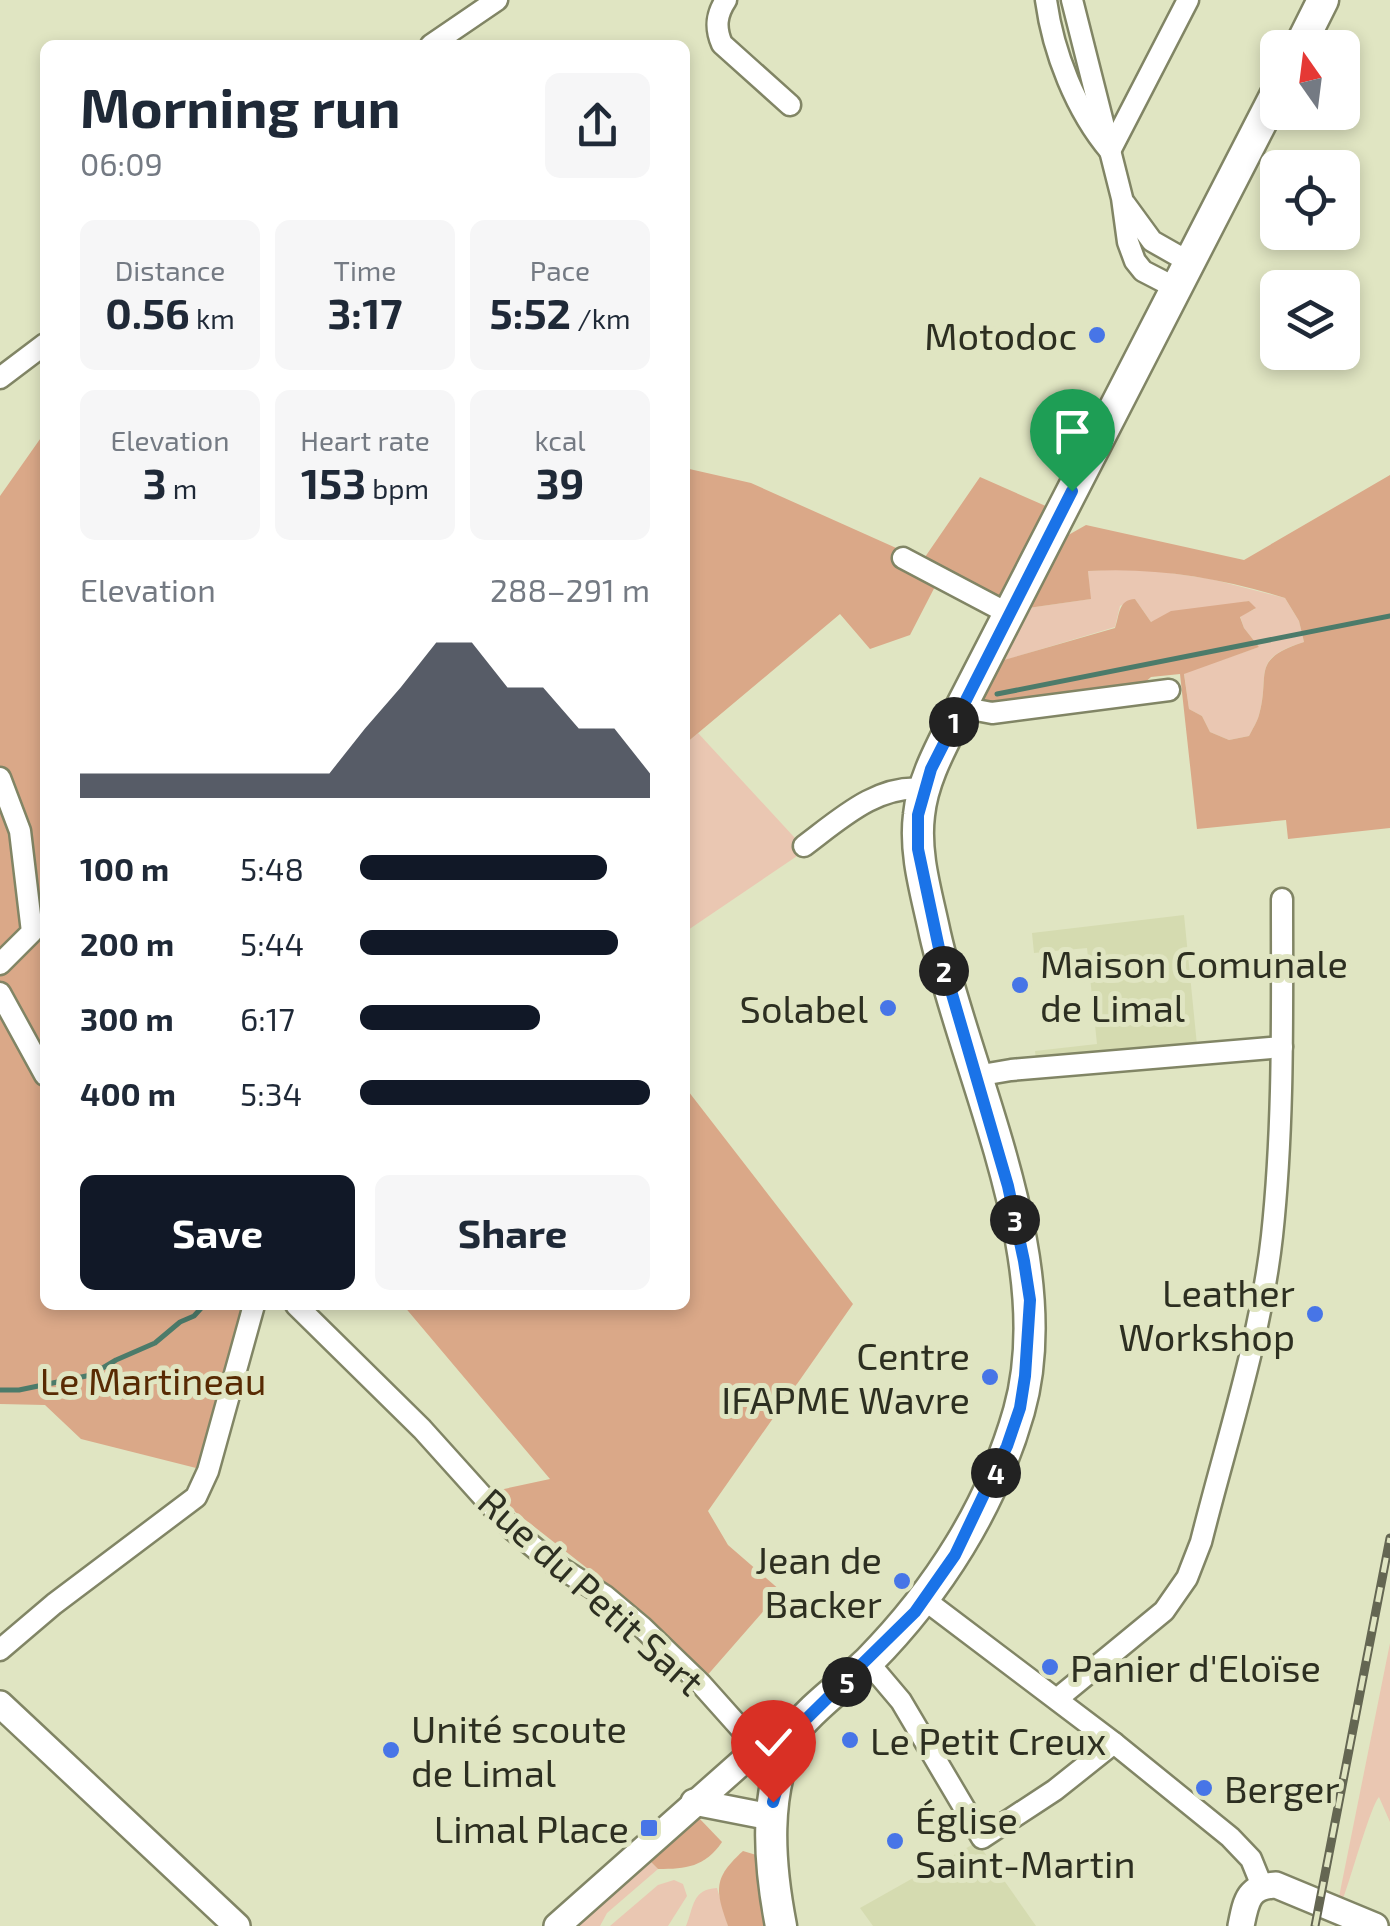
<!DOCTYPE html>
<html lang="en">
<head>
<meta charset="utf-8">
<style>
	:root { --surface:#fff; --page:#f6f6f7; --text:#1f2937; --muted:#747a83; --accent:#111827 }
	body { margin:0; font-family:"Exo 2",sans-serif; background:var(--page); color:var(--text); height:100vh; display:flex; flex-direction:column; font-size:38px; white-space:nowrap }
	* { box-sizing:border-box; margin:0 }
	p { font-size:32px; color:var(--muted) }
	.icon { flex:none; width:55px; height:55px; fill:none; stroke:currentColor; stroke-width:2; stroke-linecap:round; stroke-linejoin:round }
	.map { position:relative; flex:1; overflow:hidden }
	.side { position:absolute; left:40px; top:40px; width:650px; height:1270px; display:flex; flex-direction:column; background:var(--surface); border-radius:15px; box-shadow:0 5px 15px #0003 }
	.side>* { flex:none }
	.needle { width:65px; rotate:346deg }
	.controls { position:absolute; left:1260px; top:30px; display:grid; gap:20px }
	.controls a { display:grid; place-items:center; width:100px; height:100px; border-radius:15px; background:var(--surface); box-shadow:0 5px 15px #0003; font-size:50px }
	.pin { position:absolute; display:grid; place-items:center; width:85px; height:85px; color:#fff; margin:-102px -42px; border-radius:50% 50% 50% 0; rotate:-45deg; box-shadow:0 0 10px #0007 }
	.pin .icon { rotate:45deg }
	.km { position:absolute; width:50px; height:50px; margin:-25px; border-radius:50%; background:#222; color:#fff; font-size:28px; line-height:50px; text-align:center }
	.round { display:grid; place-items:center; flex:none; width:105px; height:105px; border-radius:15px; background:var(--page) }
	.summary { display:flex; align-items:center; justify-content:space-between; height:170px; padding:0 40px }
	h1 { font-size:55px; font-weight:700; line-height:75px }
	.metrics { display:grid; grid-template-columns:repeat(3,1fr); gap:15px; height:170px; padding:10px 40px }
	.metrics div { display:grid; align-content:center; border-radius:15px; background:var(--page); text-align:center }
	.metrics b { font-size:42px; font-weight:700 }
	.metrics small { font-size:28px; font-weight:400 }
	.metrics p { font-size:28px }
	.chart { height:280px; padding:20px 40px }
	.chart p { display:flex; justify-content:space-between }
	.chart svg { width:100%; height:180px; margin-top:10px; fill:var(--accent); opacity:.7 }
	.primary-button { display:flex; gap:20px; margin-top:auto; padding:20px 40px }
	.primary-button a { flex:1; height:115px; border-radius:15px; background:var(--accent); color:#fff; font-size:40px; font-weight:700; line-height:115px; text-align:center }
	.primary-button a+a { background:var(--page); color:var(--text) }
	ul { padding:0 40px; list-style:none; font-size:32px }
	li { display:grid; grid-template-columns:160px 120px 1fr; align-items:center; height:75px }
	li i { height:25px; border-radius:12px; background:var(--accent) }
	.map>svg:first-child { display:block }
	.built { fill:#d5dbb0 }
	.green { fill:#eac7b2 }
	.forest { fill:#daa888 }
	.lines { fill:none; stroke-linecap:round; stroke-linejoin:round }
	.stream { stroke:#4c7b6a; stroke-width:5 }
	.minor-casing { stroke:#818565; stroke-width:25 }
	.tertiary-casing { stroke:#818565; stroke-width:30 }
	.secondary-casing { stroke:#818565; stroke-width:35 }
	.minor { stroke:#fff; stroke-width:20 }
	.tertiary { stroke:#fff; stroke-width:25 }
	.secondary { stroke:#fff; stroke-width:30 }
	.rail-casing { stroke:#646652; stroke-width:9 }
	.rail { stroke:#e0e5c2; stroke-width:5; stroke-dasharray:15; stroke-linecap:butt }
	.route-casing { stroke:#fff; stroke-width:20 }
	.route { stroke:#1a73e8; stroke-width:12 }
	.poi-dot { fill:#4775e7; stroke:#e0e5c2; stroke-width:4 }
	.labels { text-anchor:middle; dominant-baseline:central; stroke-width:10; stroke-linejoin:round; paint-order:stroke }
	.poi-label { font-size:38px; fill:#2d2f21; stroke:#e0e5c2; text-anchor:end }
	.park-label { font-size:38px; fill:#582a03; stroke:#e0e5c2 }
	.street-label { font-size:38px; fill:#2d2f21; stroke:#e0e5c2 }
</style>
</head>
<body>
<div class="map">
<svg width="1390" height="1926" viewBox="0 0 1390 1926">
	<rect width="100%" height="100%" fill="#e0e5c2"/>
	<g class="built">
		<path d="M 1184,915 L 1197,1045 L 1036,1060 L 1035,1051 L 1097,1044 L 1087,948 L 1034,953 L 1032,933 Z"/>
		<path d="M 977,1842 L 1036,1926 L 873,1926 L 860,1908 Z"/>
	</g>
	<g class="green">
		<path d="M 1137,568 L 1211,579 L 1285,598 L 1299,621 L 1304,642 C 1249,659 1271,673 1259,715 C 1257,722 1252,730 1249,736 L 1229,740 L 1210,732 L 1202,716 L 1189,709 L 1184,673 L 1259,647 L 1244,628 L 1240,616 L 1255,609 L 1249,601 L 1151,622 L 1135,599 L 1120,606 L 1115,627 L 999,662 L 1028,608 L 1090,599 L 1088,571 Z"/>
		<path d="M 698,733 L 806,850 L 685,932 L 685,744 Z"/>
		<path d="M 1390,1643 L 1390,1822 L 1379,1797 C 1371,1805 1350,1881 1343,1899 L 1339,1897 Z"/>
		<path d="M 650,1861 L 658,1869 L 607,1913 L 600,1926 L 576,1926 Z"/>
		<path d="M 674,1880 L 683,1884 L 687,1896 L 668,1926 L 610,1926 L 658,1885 Z"/>
		<path d="M 717,1888 L 728,1926 L 686,1926 C 694,1907 692,1889 717,1888 Z"/>
	</g>
	<g class="forest">
		<path d="M 45,432 L 45,1305 L 254,1305 L 208,1471 L 81,1439 L 45,1405 L 0,1404 L 0,496 Z"/>
		<path d="M 685,468 L 751,483 L 923,560 L 980,477 L 1048,507 L 1000,602 L 942,573 L 910,635 L 870,649 L 840,614 L 685,744 Z"/>
		<path d="M 1390,475 L 1390,828 L 1288,839 L 1286,820 L 1197,829 L 1180,674 L 1151,677 L 1140,687 L 991,706 L 980,698 L 990,664 L 1115,628 C 1120,614 1118,600 1135,599 L 1151,622 L 1171,611 L 1249,601 L 1256,608 L 1240,617 L 1244,628 L 1259,647 L 1184,674 L 1189,709 L 1202,716 L 1210,732 L 1229,740 L 1249,736 C 1252,730 1257,722 1259,715 C 1271,673 1249,660 1304,642 L 1299,621 L 1285,598 C 1221,578 1155,567 1088,571 L 1091,599 L 1028,608 L 1056,542 L 1086,525 L 1244,560 Z"/>
		<path d="M 685,1087 L 853,1304 L 708,1511 L 728,1545 L 781,1591 L 705,1678 L 648,1616 L 490,1492 L 550,1479 L 403,1305 L 685,1305 Z"/>
		<path d="M 698,1817 L 722,1842 C 705,1867 686,1869 658,1869 L 650,1861 Z"/>
		<path d="M 743,1851 L 763,1857 L 768,1926 L 728,1926 C 715,1890 713,1878 743,1851 Z"/>
	</g>
	<g class="lines">
		<g class="stream">
			<path d="M 997,694 L 1390,616"/>
			<path d="M 0,1390 L 19,1390 L 91,1375 L 116,1360 L 155,1343 L 180,1322 L 194,1316 L 204,1305"/>
		</g>
		<defs>
			<g id="minor">
				<path d="M 726,0 C 716,15 715,28 722,44 L 790,105"/>
				<path d="M 1046,0 C 1053,52 1076,111 1110,151 L 1188,0"/>
				<path d="M 1072,0 L 1122,198 L 1128,242 L 1135,261 L 1143,271 L 1176,288"/>
				<path d="M 431,45 L 497,0"/>
				<path d="M 1125,204 L 1152,241 L 1189,262"/>
				<path d="M 0,378 L 45,344"/>
				<path d="M 903,558 L 1009,614"/>
				<path d="M 963,703 L 976,710 L 992,713 L 1169,690"/>
				<path d="M 0,778 L 20,831 L 32,932 L 0,964"/>
				<path d="M 804,846 C 839,820 877,784 923,789"/>
				<path d="M 0,993 L 45,1075"/>
				<path d="M 976,1076 L 1011,1070 L 1282,1047"/>
				<path d="M 296,1305 L 422,1429 L 513,1530 L 553,1563 L 605,1596 L 642,1627 L 701,1684 L 760,1750"/>
				<path d="M 925,1600 L 1114,1743 L 1230,1837 L 1251,1859 L 1262,1886"/>
				<path d="M 0,1650 L 54,1604 L 196,1497 L 208,1471 L 254,1305"/>
				<path d="M 868,1662 L 901,1701 L 982,1838 L 1055,1790 L 1114,1743"/>
				<path d="M 1057,1699 L 1164,1611 L 1187,1578 L 1201,1542 C 1226,1442 1261,1337 1272,1236 C 1284,1125 1282,1011 1282,899"/>
			</g>
			<g id="tertiary">
				<path d="M 0,1704 L 237,1926"/>
				<path d="M 694,1802 L 770,1817"/>
				<path d="M 557,1926 L 751,1754 L 794,1731"/>
				<path d="M 1241,1926 C 1246,1901 1248,1886 1276,1885 L 1375,1926"/>
			</g>
			<g id="secondary">
				<path d="M 1299,48 L 1323,0"/>
				<path d="M 781,1926 C 769,1864 763,1792 793,1734 C 804,1713 851,1679 869,1661 C 938,1591 992,1506 1019,1411 C 1061,1262 968,1079 935,934 C 927,895 914,855 919,815 C 923,775 946,739 963,703 L 1278,90"/>
			</g>
		</defs>
		<use href="#minor" class="minor-casing"/>
		<use href="#tertiary" class="tertiary-casing"/>
		<use href="#secondary" class="secondary-casing"/>
		<use href="#minor" class="minor"/>
		<use href="#tertiary" class="tertiary"/>
		<use href="#secondary" class="secondary"/>
		<defs>
			<path id="rail" d="M 1315,1926 L 1390,1538"/>
		</defs>
		<use href="#rail" class="rail-casing"/>
		<use href="#rail" class="rail"/>
	</g>
	<g class="lines">
		<defs>
			<path id="route" d="M 773,1802 L 794,1731 L 915,1612 L 955,1555 L 1007,1446 L 1020,1408 L 1025,1376 L 1030,1300 L 1024,1261 L 1008,1186 L 940,953 L 918,849 L 918,815 L 931,769 L 1072,491"/>
		</defs>
		<use href="#route" class="route-casing"/>
		<use href="#route" class="route"/>
	</g>
	<g class="poi-dot">
		<circle cx="1097" cy="335" r="10"/>
		<circle cx="1020" cy="985" r="10"/>
		<circle cx="888" cy="1008" r="10"/>
		<circle cx="1315" cy="1314" r="10"/>
		<circle cx="990" cy="1377" r="10"/>
		<circle cx="902" cy="1581" r="10"/>
		<circle cx="1050" cy="1667" r="10"/>
		<circle cx="850" cy="1740" r="10"/>
		<circle cx="391" cy="1750" r="10"/>
		<circle cx="1204" cy="1788" r="10"/>
		<rect x="639" y="1818" width="20" height="20" rx="5"/>
		<circle cx="895" cy="1841" r="10"/>
	</g>
	<g class="labels">
		<g class="poi-label">
			<text x="1077" y="335">Motodoc</text>
			<text x="1040" y="963" text-anchor="start">Maison Comunale<tspan x="1040" dy="44">de Limal</tspan></text>
			<text x="868" y="1008">Solabel</text>
			<text x="1295" y="1292">Leather<tspan x="1295" dy="44">Workshop</tspan></text>
			<text x="970" y="1355">Centre<tspan x="970" dy="44">IFAPME Wavre</tspan></text>
			<text x="882" y="1559">Jean de<tspan x="882" dy="44">Backer</tspan></text>
			<text x="1070" y="1667" text-anchor="start">Panier d'Eloïse</text>
			<text x="411" y="1728" text-anchor="start">Unité scoute<tspan x="411" dy="44">de Limal</tspan></text>
			<text x="870" y="1740" text-anchor="start">Le Petit Creux</text>
			<text x="1224" y="1788" text-anchor="start">Berger</text>
			<text x="915" y="1819" text-anchor="start">Église<tspan x="915" dy="44">Saint-Martin</tspan></text>
			<text x="629" y="1828">Limal Place</text>
		</g>
		<g class="park-label">
			<text x="153" y="1380">Le Martineau</text>
		</g>
		<g class="street-label">
			<text transform="translate(592 1591) rotate(42)">Rue du Petit Sart</text>
		</g>
	</g>
</svg>
<div class="controls">
<a><svg class="needle" viewBox="-14 -14 28 28"><path d="M0-13l5 13h-10z" fill="#e53935"/><path d="M0 13l5-13h-10z" fill="#747a83"/></svg></a>
<a><svg class="icon" aria-label="locate" viewBox="0 0 24 24"><circle cx="12" cy="12" r="6"/><path d="M12 2v4M12 18v4M2 12h4M18 12h4"/></svg></a>
<a><svg class="icon" aria-label="layers" viewBox="0 0 24 24"><path d="M12 4l9 5-9 5-9-5zM3 14l9 5 9-5"/></svg></a>
</div>
<div class="pin" style="left:1072px;top:491px;background:#1e9e55"><svg class="icon" aria-label="arrive" viewBox="0 0 24 24"><path d="M6 21V4h12l-3 4 3 4H6"/></svg></div>
<div class="pin" style="left:773px;top:1802px;background:#d93025"><svg class="icon" aria-label="check" viewBox="0 0 24 24"><path d="M5 12l5 5 9-10"/></svg></div>
<b class="km" style="left:954px;top:722px">1</b>
<b class="km" style="left:944px;top:971px">2</b>
<b class="km" style="left:1015px;top:1220px">3</b>
<b class="km" style="left:996px;top:1473px">4</b>
<b class="km" style="left:847px;top:1682px">5</b>
<section class="side">
<div class="summary"><div><h1>Morning run</h1><p>06:09</p></div><a class="round"><svg class="icon" aria-label="share" viewBox="0 0 24 24"><path d="M12 15V3M7 8l5-5 5 5M5 13v7h14v-7"/></svg></a></div>
<div class="metrics">
<div><p>Distance</p><b>0.56<small> km</small></b></div>
<div><p>Time</p><b>3:17</b></div>
<div><p>Pace</p><b>5:52<small> /km</small></b></div>
</div>
<div class="metrics">
<div><p>Elevation</p><b>3<small> m</small></b></div>
<div><p>Heart rate</p><b>153<small> bpm</small></b></div>
<div><p>kcal</p><b>39</b></div>
</div>
<div class="chart"><p><span>Elevation</span>288–291 m</p>
<svg viewBox="0 0 160 44" preserveAspectRatio="none"><path d="M0 44V38L10 38L20 38L30 38L40 38L50 38L60 38L70 38L80 27L90 17L100 6L110 6L120 17L130 17L140 27L150 27L160 38V44z"/></svg>
</div>
<ul>
<li><b>100 m</b>5:48<i style="width:85%"></i></li>
<li><b>200 m</b>5:44<i style="width:89%"></i></li>
<li><b>300 m</b>6:17<i style="width:62%"></i></li>
<li><b>400 m</b>5:34<i style="width:100%"></i></li>
</ul>
<div class="primary-button"><a>Save</a><a>Share</a></div>
</section>
</div>
</body>
</html>
